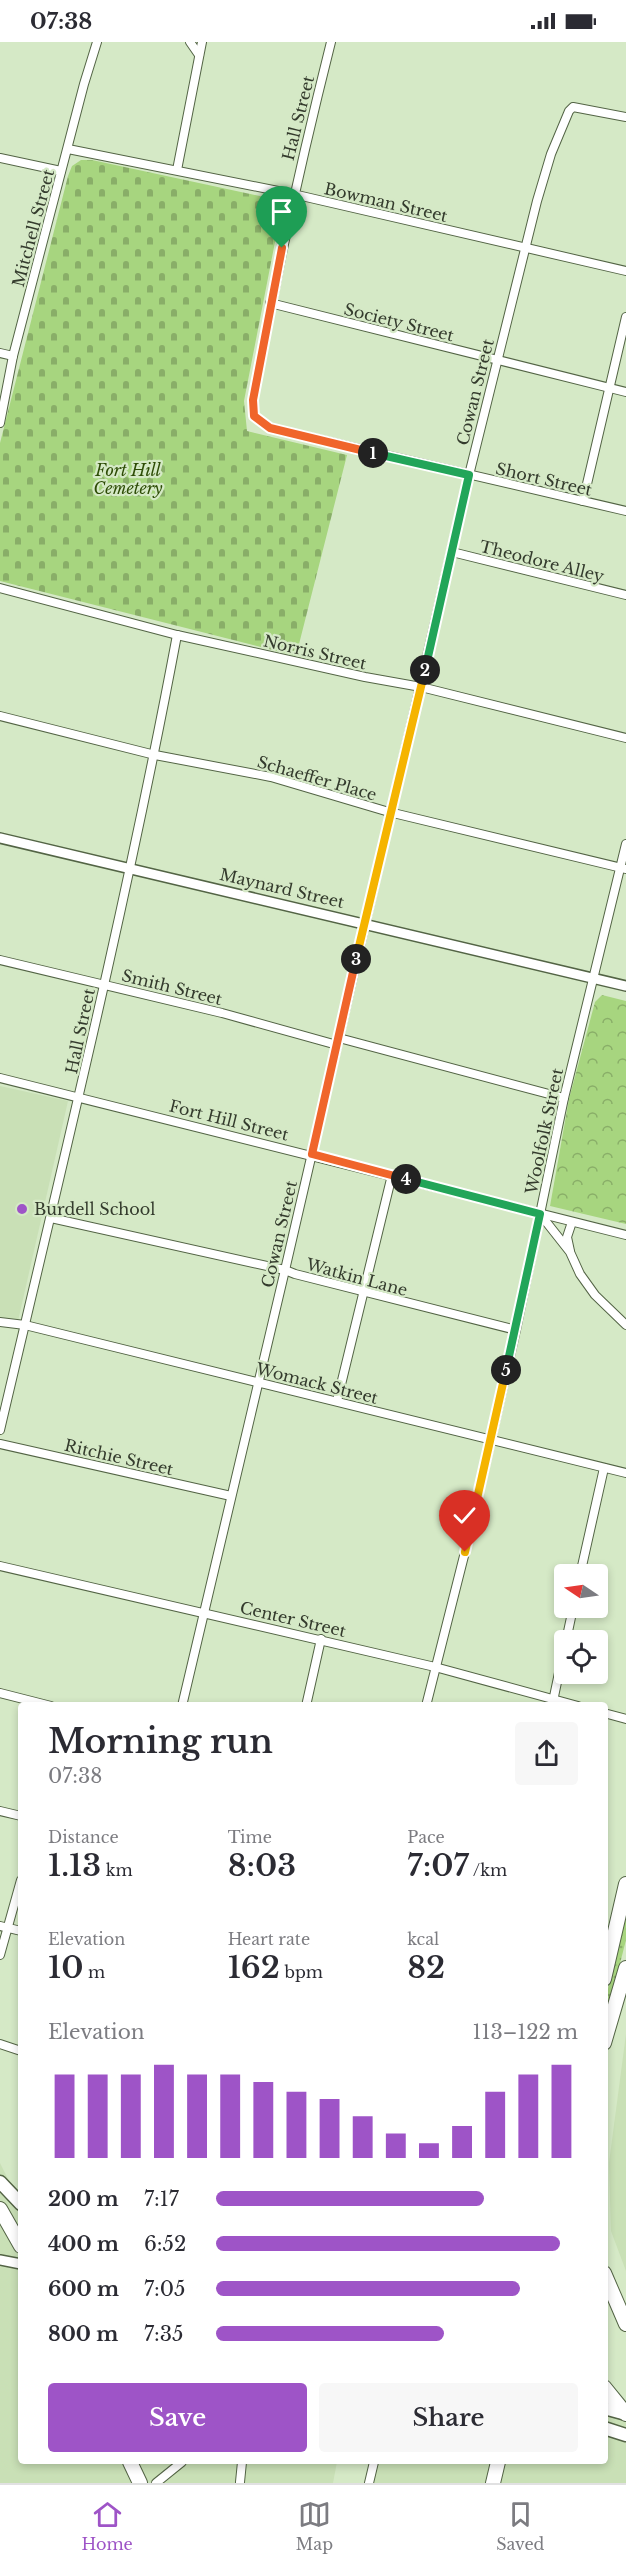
<!DOCTYPE html>
<html lang="en">
<head>
<meta charset="utf-8">
<style>
	:root { --surface:#fff; --page:#f7f7f7; --text:#2b2b33; --muted:#7c7c81; --line:#e1e1e2; --accent:#9e54c7 }
	body { margin:0; font-family:"Libre Baskerville",serif; background:var(--page); color:var(--text); height:100vh; display:flex; flex-direction:column; font-size:22px; white-space:nowrap }
	* { box-sizing:border-box; margin:0 }
	p { font-size:20px; color:var(--muted) }
	.icon { flex:none; width:33px; height:33px; fill:none; stroke:currentColor; stroke-width:2; stroke-linecap:round; stroke-linejoin:round }
	.map { position:relative; flex:1; overflow:hidden }
	.drawer { position:absolute; left:18px; top:1660px; width:590px; height:762px; display:flex; flex-direction:column; background:var(--surface); border-radius:6px; box-shadow:0 3px 9px #0003 }
	.drawer>* { flex:none }
	.needle { width:39px; rotate:283deg }
	.buttons { position:absolute; left:554px; top:1522px; display:grid; gap:12px }
	.buttons a { display:grid; place-items:center; width:54px; height:54px; border-radius:6px; background:var(--surface); box-shadow:0 3px 9px #0003; font-size:30px }
	.pin { position:absolute; display:grid; place-items:center; width:51px; height:51px; color:#fff; margin:-62px -26px; border-radius:50% 50% 50% 0; rotate:-45deg; box-shadow:0 0 6px #0007 }
	.pin .icon { rotate:45deg }
	.km { position:absolute; width:30px; height:30px; margin:-15px; border-radius:50%; background:#222; color:#fff; font-size:16px; line-height:30px; text-align:center }
	.round { display:grid; place-items:center; flex:none; width:63px; height:63px; border-radius:6px; background:var(--page) }
	.overview { display:flex; align-items:center; justify-content:space-between; height:102px; padding:0 30px }
	h1 { font-size:33px; font-weight:600; line-height:45px }
	.stats { display:grid; grid-template-columns:repeat(3,1fr); gap:9px; height:102px; padding:6px 30px }
	.stats div { display:grid; align-content:center }
	.stats b { font-size:30px; font-weight:600 }
	.stats small { font-size:16px; font-weight:400 }
	.stats p { font-size:16px }
	.chart { height:168px; padding:12px 30px }
	.chart p { display:flex; justify-content:space-between }
	.chart svg { width:100%; height:108px; margin-top:6px; stroke:var(--accent); stroke-width:6 }
	.action { display:flex; gap:12px; margin-top:auto; padding:12px 30px }
	.action a { flex:1; height:69px; border-radius:6px; background:var(--accent); color:#fff; font-size:24px; font-weight:600; line-height:69px; text-align:center }
	.action a+a { background:var(--page); color:var(--text) }
	ul { padding:0 30px; list-style:none; font-size:20px }
	li { display:grid; grid-template-columns:96px 72px 1fr; align-items:center; height:45px }
	li i { height:15px; border-radius:8px; background:var(--accent) }
	.status { display:flex; justify-content:space-between; align-items:center; height:42px; padding:0 30px; background:var(--surface); direction:ltr }
	.status svg { height:16px; fill:currentColor }
	.tab-bar { display:flex; justify-content:space-around; align-items:center; height:84px; border-top:2px solid var(--line); background:var(--surface); font-size:16px; color:var(--muted) }
	.tab-bar a { display:grid; justify-items:center; gap:3px }
	.tab-bar .selected { color:var(--accent) }
	.map>svg:first-child { display:block }
	.built { fill:#c9e0b6 }
	.grass { fill:url(#grass-dots) }
	.forest { fill:url(#forest-crowns) }
	.cemetery { fill:url(#cemetery-stones) }
	.lines { fill:none; stroke-linecap:round; stroke-linejoin:round }
	.minor-casing { stroke:#536445; stroke-width:10 }
	.tertiary-casing { stroke:#536445; stroke-width:12 }
	.primary-casing { stroke:#536445; stroke-width:15 }
	.trunk-casing { stroke:#536445; stroke-width:16 }
	.minor { stroke:#fff; stroke-width:8 }
	.tertiary { stroke:#fff; stroke-width:9 }
	.primary { stroke:#fff; stroke-width:12 }
	.trunk { stroke:#fff; stroke-width:14 }
	.split-1-casing { stroke:#fff; stroke-width:12 }
	.split-2-casing { stroke:#fff; stroke-width:12 }
	.split-3-casing { stroke:#fff; stroke-width:12 }
	.split-4-casing { stroke:#fff; stroke-width:12 }
	.split-5-casing { stroke:#fff; stroke-width:12 }
	.split-6-casing { stroke:#fff; stroke-width:12 }
	.split-1 { stroke:#f0652b; stroke-width:8 }
	.split-2 { stroke:#22a559; stroke-width:8 }
	.split-3 { stroke:#f5b400; stroke-width:8 }
	.split-4 { stroke:#f0652b; stroke-width:8 }
	.split-5 { stroke:#22a559; stroke-width:8 }
	.split-6 { stroke:#f5b400; stroke-width:8 }
	.poi-dot { fill:#9e54c7; stroke:#d5e9c6; stroke-width:2 }
	.labels { text-anchor:middle; dominant-baseline:central; stroke-width:4.5; stroke-linejoin:round; paint-order:stroke }
	.street-label { font-size:16px; fill:#343b2d; stroke:#d5e9c6 }
	.park-label { font-size:16px; font-style:italic; fill:#2d4c05; stroke:#d5e9c6 }
	.poi-label { font-size:16px; fill:#343b2d; stroke:#d5e9c6; text-anchor:start }
</style>
</head>
<body>
<div class="status"><b>07:38</b><svg viewBox="0 0 49 12"><path d="M0 12V9h3v3zM5 12V6h3v6zM10 12V3h3v9zM15 12V0h3v12zM26 1h20v11H26zM47 4h2v5h-2z"/></svg></div>
<div class="map">
<svg width="626" height="2441" viewBox="0 0 626 2441">
	<defs>
		<pattern id="grass-dots" width="8" height="8" patternUnits="userSpaceOnUse" patternTransform="scale(1.5)"><rect width="8" height="8" fill="#a7d57f"/><path d="M2 2h.1M6 6h.1" fill="none" stroke="#89ae68" stroke-width="1.8" stroke-linecap="round"/></pattern>
		<pattern id="forest-crowns" width="20" height="18" patternUnits="userSpaceOnUse" patternTransform="scale(1.5)"><rect width="20" height="18" fill="#a7d57f"/><path d="M2 6a3 3 0 1 1 6 0M12 15a3 3 0 1 1 6 0" fill="none" stroke="#89ae68"/></pattern>
		<pattern id="cemetery-stones" width="16" height="16" patternUnits="userSpaceOnUse" patternTransform="scale(1.5)"><rect width="16" height="16" fill="#a7d57f"/><path d="M2 7V4a2 2 0 0 1 4 0v3zM10 15v-3a2 2 0 0 1 4 0v3z" fill="#89ae68"/></pattern>
	</defs>
	<rect width="100%" height="100%" fill="#d5e9c6"/>
	<g class="built">
		<path d="M 0,1044 L 68,1059 L 18,1279 L 0,1275 Z"/>
		<path d="M 626,1992 L 626,2229 L 611,2189 L 609,2121 Z"/>
		<path d="M 0,2121 L 21,2163 L 21,2420 L 337,2420 L 333,2441 L 0,2441 Z"/>
		<path d="M 626,2370 L 626,2441 L 373,2441 L 379,2420 L 472,2420 L 482,2422 L 483,2420 L 604,2420 L 605,2375 Z"/>
	</g>
	<path class="grass" d="M 626,1867 L 626,1898 L 605,1980 L 605,1960 Z"/>
	<path class="forest" d="M 602,953 L 626,959 L 626,1182 L 550,1164 L 569,1057 L 595,960 Z"/>
	<path class="cemetery" d="M 81,118 L 92,118 L 283,159 L 244,359 L 247,389 L 347,413 L 296,614 L 0,539 L 0,401 L 68,134 L 72,124 Z"/>
	<g class="lines">
		<defs>
			<g id="minor">
				<path d="M 190,0 L 199,13"/>
				<path d="M 331,0 C 301,119 275,238 253,359 L 254,374 L 270,386 L 626,469"/>
				<path d="M 68,107 L 293,152 L 626,229"/>
				<path d="M 0,116 L 61,129"/>
				<path d="M 177,128 L 202,0"/>
				<path d="M 270,261 L 626,350"/>
				<path d="M 0,311 L 13,314"/>
				<path d="M 0,381 L 13,314 L 84,42 L 97,0"/>
				<path d="M 583,459 L 626,275"/>
				<path d="M 452,510 L 626,553"/>
				<path d="M 0,546 L 177,593 L 365,635 L 421,645 L 626,696"/>
				<path d="M 0,674 L 155,713 L 271,735 L 389,770 L 626,827"/>
				<path d="M 0,918 L 222,971 L 337,1003"/>
				<path d="M 339,996 L 564,1056"/>
				<path d="M 0,1036 L 626,1193"/>
				<path d="M 540,1172 L 570,1210 L 580,1232 L 595,1253 L 626,1283"/>
				<path d="M 51,1176 L 285,1228 L 295,1232 L 516,1288"/>
				<path d="M 570,1209 L 567,1195 L 572,1180"/>
				<path d="M 0,1280 L 25,1283 L 626,1431"/>
				<path d="M 337,1359 L 392,1133"/>
				<path d="M 0,1388 C 62,1124 127,860 177,593"/>
				<path d="M 0,1402 L 231,1454"/>
				<path d="M 0,1524 L 435,1625 L 578,1664"/>
				<path d="M 580,1533 L 604,1426"/>
				<path d="M 566,1599 L 573,1566"/>
				<path d="M 0,1651 L 51,1664"/>
				<path d="M 182,1664 L 285,1228 L 469,433 L 537,159 L 551,112 L 569,69 L 573,65 L 626,75"/>
				<path d="M 306,1664 L 321,1597"/>
				<path d="M 426,1664 L 465,1510 L 516,1288 L 564,1056 L 626,802"/>
				<path d="M 552,1664 L 564,1607"/>
				<path d="M 604,1671 L 626,1677"/>
				<path d="M 0,1769 L 21,1774"/>
				<path d="M 0,1884 L 21,1889"/>
				<path d="M 0,1913 L 21,1838"/>
				<path d="M 0,2002 L 21,2009"/>
				<path d="M 240,2440 L 242,2420"/>
				<path d="M 156,2441 L 182,2420"/>
				<path d="M 369,2441 L 374,2420"/>
			</g>
			<g id="tertiary">
				<path d="M 0,796 L 626,944"/>
				<path d="M 0,2218 L 21,2222"/>
			</g>
			<g id="primary">
				<path d="M 0,2140 L 21,2162"/>
				<path d="M 604,2366 L 626,2372"/>
				<path d="M 604,2386 L 626,2393"/>
			</g>
			<g id="trunk">
				<path d="M 604,1937 L 626,1842"/>
				<path d="M 604,2001 L 626,1926"/>
				<path d="M 0,2167 L 21,2204"/>
				<path d="M 604,2231 L 626,2282"/>
				<path d="M 604,2345 L 626,2372"/>
				<path d="M 130,2420 L 140,2441"/>
				<path d="M 493,2441 L 498,2420"/>
			</g>
		</defs>
		<use href="#minor" class="minor-casing"/>
		<use href="#tertiary" class="tertiary-casing"/>
		<use href="#primary" class="primary-casing"/>
		<use href="#trunk" class="trunk-casing"/>
		<use href="#minor" class="minor"/>
		<use href="#tertiary" class="tertiary"/>
		<use href="#primary" class="primary"/>
		<use href="#trunk" class="trunk"/>
	</g>
	<g class="lines">
		<defs>
			<path id="split-1" d="M 282,206 L 253,358 L 254,374 L 270,386 L 373,411"/>
			<path id="split-2" d="M 373,411 L 469,433 L 425,628"/>
			<path id="split-3" d="M 356,917 L 425,628"/>
			<path id="split-4" d="M 356,917 L 312,1112 L 406,1137"/>
			<path id="split-5" d="M 406,1137 L 540,1172 L 506,1328"/>
			<path id="split-6" d="M 465,1510 L 506,1328"/>
		</defs>
		<use href="#split-1" class="split-1-casing"/>
		<use href="#split-2" class="split-2-casing"/>
		<use href="#split-3" class="split-3-casing"/>
		<use href="#split-4" class="split-4-casing"/>
		<use href="#split-5" class="split-5-casing"/>
		<use href="#split-6" class="split-6-casing"/>
		<use href="#split-1" class="split-1"/>
		<use href="#split-2" class="split-2"/>
		<use href="#split-3" class="split-3"/>
		<use href="#split-4" class="split-4"/>
		<use href="#split-5" class="split-5"/>
		<use href="#split-6" class="split-6"/>
	</g>
	<circle class="poi-dot" cx="22" cy="1167" r="6"/>
	<g class="labels">
		<g class="street-label">
			<text transform="translate(298 76) rotate(-76)">Hall Street</text>
			<text transform="translate(386 160) rotate(13)">Bowman Street</text>
			<text transform="translate(33 186) rotate(-75)">Mitchell Street</text>
			<text transform="translate(399 280) rotate(14)">Society Street</text>
			<text transform="translate(475 350) rotate(-76)">Cowan Street</text>
			<text transform="translate(544 437) rotate(13)">Short Street</text>
			<text transform="translate(542 519) rotate(14)">Theodore Alley</text>
			<text transform="translate(315 610) rotate(13)">Norris Street</text>
			<text transform="translate(317 736) rotate(16)">Schaeffer Place</text>
			<text transform="translate(282 846) rotate(13)">Maynard Street</text>
			<text transform="translate(172 945) rotate(14)">Smith Street</text>
			<text transform="translate(80 989) rotate(-78)">Hall Street</text>
			<text transform="translate(229 1078) rotate(14)">Fort Hill Street</text>
			<text transform="translate(544 1089) rotate(-78)">Woolfolk Street</text>
			<text transform="translate(279 1192) rotate(-77)">Cowan Street</text>
			<text transform="translate(357 1235) rotate(15)">Watkin Lane</text>
			<text transform="translate(317 1341) rotate(14)">Womack Street</text>
			<text transform="translate(119 1415) rotate(13)">Ritchie Street</text>
			<text transform="translate(293 1577) rotate(13)">Center Street</text>
		</g>
		<g class="park-label">
			<text x="128" y="428">Fort Hill<tspan x="128" dy="18">Cemetery</tspan></text>
		</g>
		<g class="poi-label">
			<text x="34" y="1167">Burdell School</text>
		</g>
	</g>
</svg>
<div class="buttons">
<a><svg class="needle" viewBox="-14 -14 28 28"><path d="M0-13l5 13h-10z" fill="#e53935"/><path d="M0 13l5-13h-10z" fill="#7c7c81"/></svg></a>
<a><svg class="icon" aria-label="locate" viewBox="0 0 24 24"><circle cx="12" cy="12" r="6"/><path d="M12 2v4M12 18v4M2 12h4M18 12h4"/></svg></a>
</div>
<div class="pin" style="left:282px;top:206px;background:#1e9e55"><svg class="icon" aria-label="arrive" viewBox="0 0 24 24"><path d="M6 21V4h12l-3 4 3 4H6"/></svg></div>
<div class="pin" style="left:465px;top:1510px;background:#d93025"><svg class="icon" aria-label="check" viewBox="0 0 24 24"><path d="M5 12l5 5 9-10"/></svg></div>
<b class="km" style="left:373px;top:411px">1</b>
<b class="km" style="left:425px;top:628px">2</b>
<b class="km" style="left:356px;top:917px">3</b>
<b class="km" style="left:406px;top:1137px">4</b>
<b class="km" style="left:506px;top:1328px">5</b>
<section class="drawer">
<div class="overview"><div><h1>Morning run</h1><p>07:38</p></div><a class="round"><svg class="icon" aria-label="share" viewBox="0 0 24 24"><path d="M12 15V3M7 8l5-5 5 5M5 13v7h14v-7"/></svg></a></div>
<div class="stats">
<div><p>Distance</p><b>1.13<small> km</small></b></div>
<div><p>Time</p><b>8:03</b></div>
<div><p>Pace</p><b>7:07<small> /km</small></b></div>
</div>
<div class="stats">
<div><p>Elevation</p><b>10<small> m</small></b></div>
<div><p>Heart rate</p><b>162<small> bpm</small></b></div>
<div><p>kcal</p><b>82</b></div>
</div>
<div class="chart"><p><span>Elevation</span>113–122 m</p>
<svg viewBox="0 0 160 44" preserveAspectRatio="none"><path d="M5 44V10M15 44V10M25 44V10M35 44V6M45 44V10M55 44V10M65 44V13M75 44V17M85 44V20M95 44V27M105 44V34M115 44V38M125 44V31M135 44V17M145 44V10M155 44V6"/></svg>
</div>
<ul>
<li><b>200 m</b>7:17<i style="width:74%"></i></li>
<li><b>400 m</b>6:52<i style="width:95%"></i></li>
<li><b>600 m</b>7:05<i style="width:84%"></i></li>
<li><b>800 m</b>7:35<i style="width:63%"></i></li>
</ul>
<div class="action"><a>Save</a><a>Share</a></div>
</section>
</div>
<nav class="tab-bar">
<a class="selected"><svg class="icon" aria-label="home" viewBox="0 0 24 24"><path d="M3 11l9-7 9 7M6 9v11h12V9"/></svg>Home</a>
<a><svg class="icon" aria-label="map" viewBox="0 0 24 24"><path d="M3 6l6-2 6 2 6-2v14l-6 2-6-2-6 2zM9 4v14M15 6v14"/></svg>Map</a>
<a><svg class="icon" aria-label="saved" viewBox="0 0 24 24"><path d="M7 4h10v16l-5-4-5 4z"/></svg>Saved</a>
</nav>
</body>
</html>
